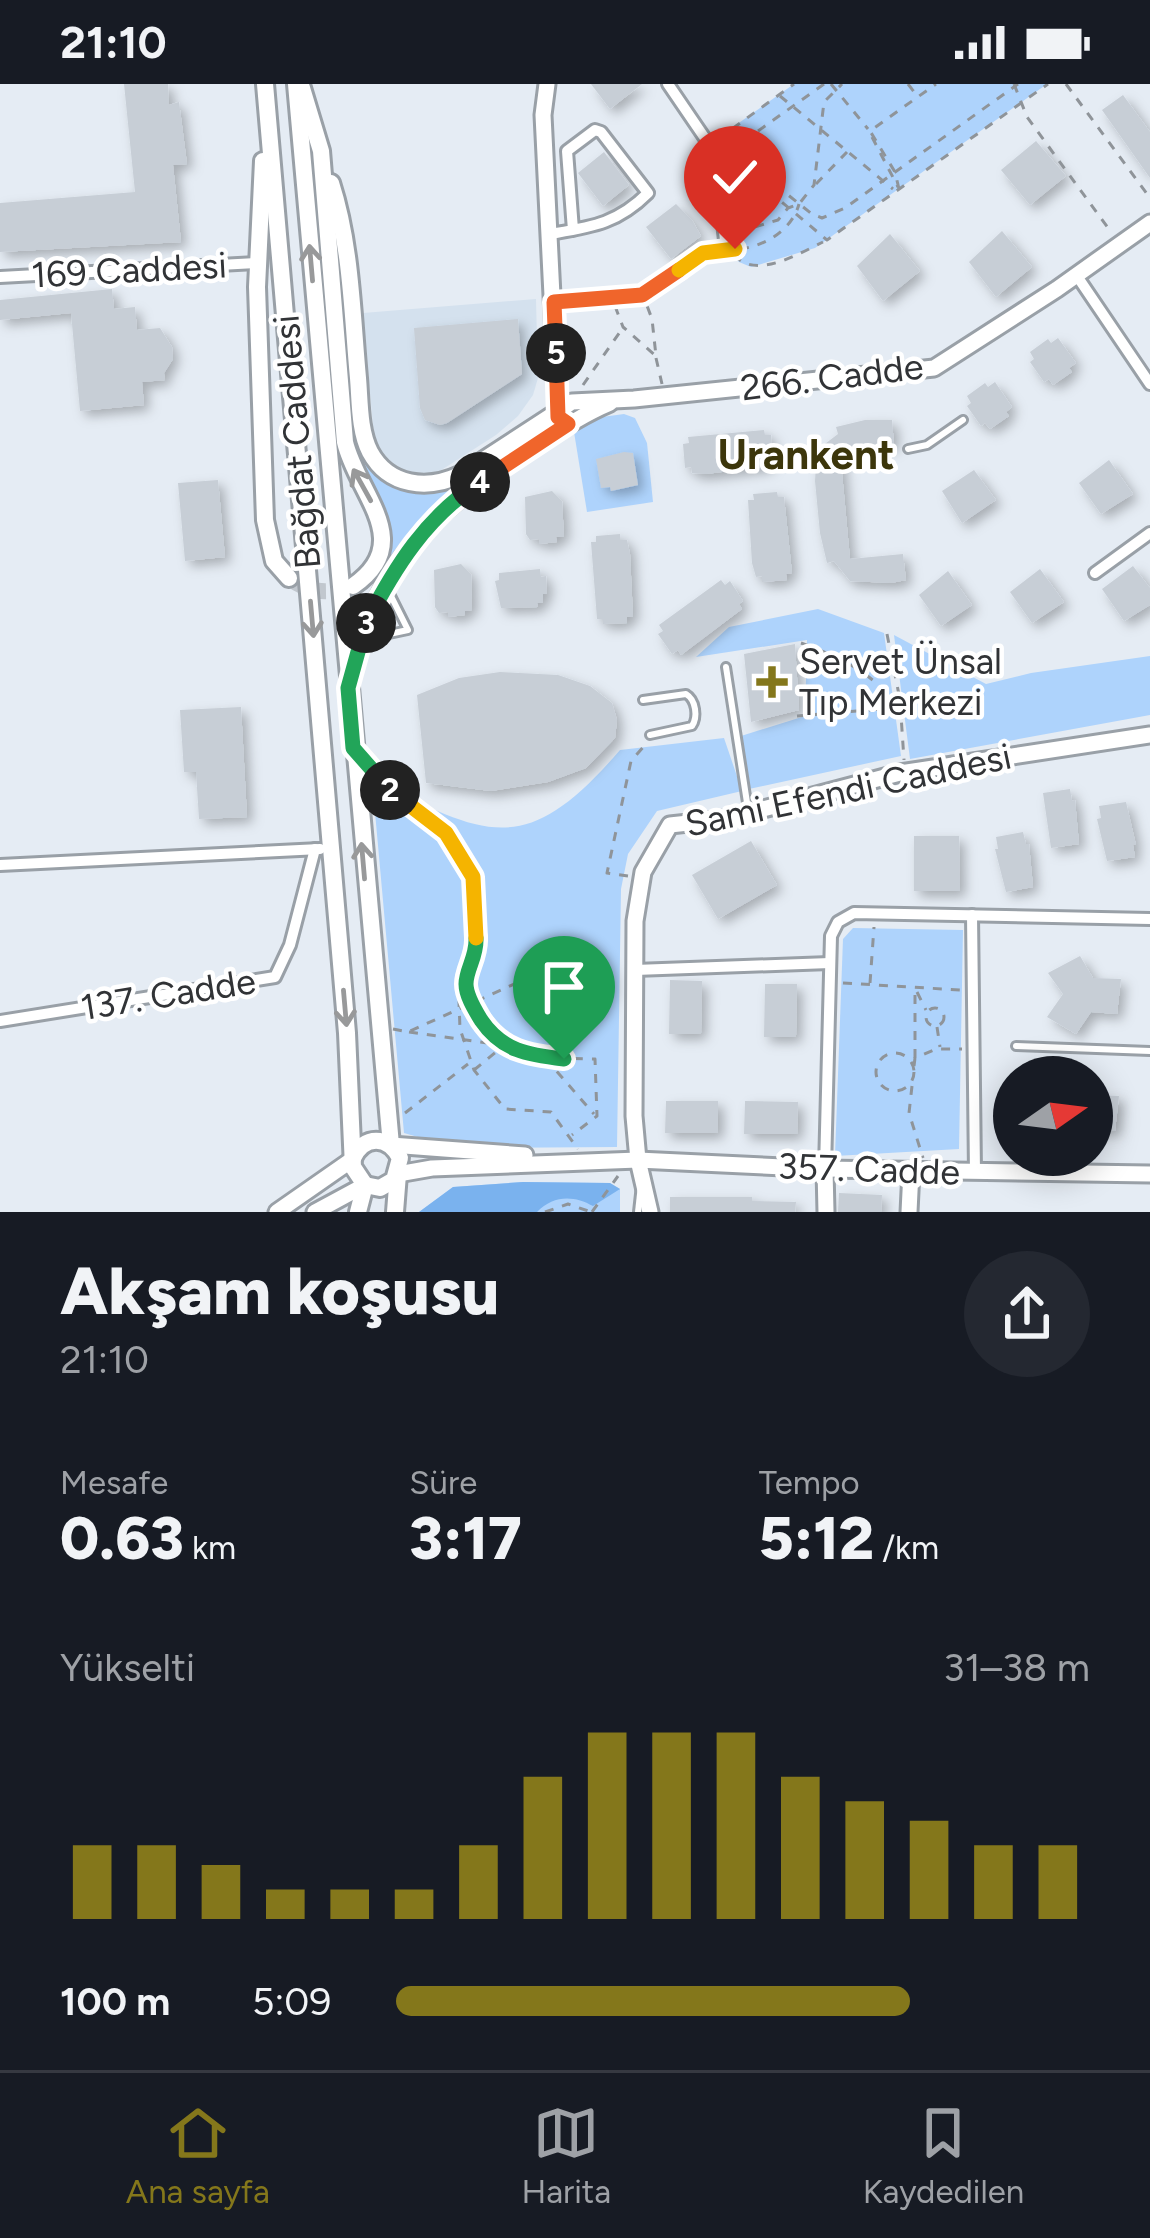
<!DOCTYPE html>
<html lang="tr">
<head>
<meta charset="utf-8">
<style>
	:root { --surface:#171b24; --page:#242831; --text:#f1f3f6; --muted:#9ea1a6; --line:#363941; --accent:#84771b }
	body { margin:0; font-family:Figtree,sans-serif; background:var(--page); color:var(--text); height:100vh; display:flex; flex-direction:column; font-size:45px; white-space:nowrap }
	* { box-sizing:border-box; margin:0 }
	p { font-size:39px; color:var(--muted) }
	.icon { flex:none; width:66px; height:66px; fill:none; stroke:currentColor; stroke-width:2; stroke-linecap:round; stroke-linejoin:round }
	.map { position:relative; height:1128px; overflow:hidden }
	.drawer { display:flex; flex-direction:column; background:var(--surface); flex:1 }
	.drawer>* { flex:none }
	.needle { width:78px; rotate:76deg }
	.tools { position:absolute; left:993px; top:972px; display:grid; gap:24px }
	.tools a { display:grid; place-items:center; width:120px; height:120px; border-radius:50%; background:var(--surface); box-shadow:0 6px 30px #0003; font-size:60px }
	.pin { position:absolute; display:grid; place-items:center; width:102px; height:102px; color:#fff; margin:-123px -51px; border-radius:50% 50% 50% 0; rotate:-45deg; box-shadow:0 0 12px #0007 }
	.pin .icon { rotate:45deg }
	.km { position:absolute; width:60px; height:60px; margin:-30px; border-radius:50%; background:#222; color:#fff; font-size:33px; line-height:60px; text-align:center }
	.round { display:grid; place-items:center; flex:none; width:126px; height:126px; border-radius:63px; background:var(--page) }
	.headline { display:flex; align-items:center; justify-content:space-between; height:204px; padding:0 60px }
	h1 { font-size:66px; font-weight:800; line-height:90px }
	.metrics { display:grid; grid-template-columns:repeat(3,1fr); gap:18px; height:204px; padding:12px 60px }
	.metrics div { display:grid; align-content:center }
	.metrics b { font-size:60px; font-weight:800 }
	.metrics small { font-size:33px; font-weight:400 }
	.metrics p { font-size:33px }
	.chart { height:336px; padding:24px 60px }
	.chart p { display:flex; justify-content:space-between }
	.chart svg { width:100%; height:216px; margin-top:12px; stroke:var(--accent); stroke-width:6 }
	ul { padding:0 60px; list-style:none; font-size:39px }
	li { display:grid; grid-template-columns:192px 144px 1fr; align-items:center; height:90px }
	li i { height:30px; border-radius:15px; background:var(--accent) }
	.status { display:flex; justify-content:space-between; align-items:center; height:84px; padding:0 60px; background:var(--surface); direction:ltr }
	.status svg { height:33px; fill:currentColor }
	.menu { display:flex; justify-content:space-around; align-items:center; height:168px; border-top:3px solid var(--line); background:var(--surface); font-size:33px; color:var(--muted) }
	.menu a { display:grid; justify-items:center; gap:6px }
	.menu .current { color:var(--accent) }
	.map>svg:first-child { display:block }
	.built { fill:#d4e1ee }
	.green { fill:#aed3fc }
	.forest { fill:#7ab2ee }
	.building { fill:#c7ced6; filter:url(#shadow) }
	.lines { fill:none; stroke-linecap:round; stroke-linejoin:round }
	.primary-tunnel { stroke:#c1c7ce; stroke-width:16; stroke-dasharray:16 8; stroke-linecap:butt }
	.lane-casing { stroke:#99a0a7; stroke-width:12 }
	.street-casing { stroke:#99a0a7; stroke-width:16 }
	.secondary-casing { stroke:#99a0a7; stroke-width:21 }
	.primary-casing { stroke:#99a0a7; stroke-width:22 }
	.path { stroke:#8f9499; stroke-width:3; stroke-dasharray:9 9; stroke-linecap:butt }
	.lane { stroke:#fff; stroke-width:6 }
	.street { stroke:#fff; stroke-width:10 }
	.secondary { stroke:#fff; stroke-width:15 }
	.primary { stroke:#fff; stroke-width:16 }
	.oneway { stroke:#98999a }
	.split-1-casing { stroke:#fff; stroke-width:24 }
	.split-2-casing { stroke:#fff; stroke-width:24 }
	.split-3-casing { stroke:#fff; stroke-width:24 }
	.split-4-casing { stroke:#fff; stroke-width:24 }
	.split-5-casing { stroke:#fff; stroke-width:24 }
	.split-6-casing { stroke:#fff; stroke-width:24 }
	.split-7-casing { stroke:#fff; stroke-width:24 }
	.split-1 { stroke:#22a559; stroke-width:15 }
	.split-2 { stroke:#f5b400; stroke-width:15 }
	.split-3 { stroke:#22a559; stroke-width:15 }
	.split-4 { stroke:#22a559; stroke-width:15 }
	.split-5 { stroke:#f0652b; stroke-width:15 }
	.split-6 { stroke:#f0652b; stroke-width:15 }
	.split-7 { stroke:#f5b400; stroke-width:15 }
	.poi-dot { fill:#84771b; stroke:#fff; stroke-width:4.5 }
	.labels { text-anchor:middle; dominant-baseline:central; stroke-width:9; stroke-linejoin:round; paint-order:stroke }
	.street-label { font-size:36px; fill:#313336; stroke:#fff }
	.poi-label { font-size:36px; fill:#313336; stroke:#fff; text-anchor:start }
	.quarter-label { font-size:42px; font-weight:bold; fill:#3c360b; stroke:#fff }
</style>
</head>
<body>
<div class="status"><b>21:10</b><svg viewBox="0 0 49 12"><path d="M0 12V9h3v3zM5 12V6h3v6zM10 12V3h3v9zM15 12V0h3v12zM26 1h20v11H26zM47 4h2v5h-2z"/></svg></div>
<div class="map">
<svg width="1150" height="1128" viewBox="0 0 1150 1128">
	<defs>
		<filter id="shadow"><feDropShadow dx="5.5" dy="5.5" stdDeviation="6" flood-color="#0004"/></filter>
	</defs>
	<rect width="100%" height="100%" fill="#e5ecf4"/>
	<path class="built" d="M 536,215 L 538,294 L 533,311 L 518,332 L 496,351 L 432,392 L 413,394 L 388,380 L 374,354 L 363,229 Z"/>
	<g class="green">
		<path d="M 794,0 L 1047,0 L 815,164 L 751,183 L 739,178 L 726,165 L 716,55 Z"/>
		<path d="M 624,330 L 635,334 L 647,359 L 653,418 L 587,428 L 574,348 L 602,333 Z"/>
		<path d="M 356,350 L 365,371 L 441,406 L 457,402 L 414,442 L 388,478 C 399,413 364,409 356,350 Z"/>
		<path d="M 818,525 L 884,549 L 901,672 L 749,705 L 741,652 L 805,632 L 807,556 L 696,573 L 729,543 Z"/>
		<path d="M 894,551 L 986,600 L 1031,589 L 1150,572 L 1150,631 L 910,675 Z"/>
		<path d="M 724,654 L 742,707 L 657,727 L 628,770 L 621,805 L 617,1063 L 456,1064 L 404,1049 L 372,695 C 489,755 527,774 620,666 Z"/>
		<path d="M 853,844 L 963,846 L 959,1065 L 835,1072 L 843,855 Z"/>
		<path d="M 523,1098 L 610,1099 L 620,1105 L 620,1128 L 419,1128 L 453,1103 Z"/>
	</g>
	<path class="forest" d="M 523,1098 L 610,1099 L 620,1105 L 593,1122 C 574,1111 553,1111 537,1128 L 419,1128 L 453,1103 Z"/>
	<g class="building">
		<path d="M 124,0 L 168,0 L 169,21 L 179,18 L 187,80 L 173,81 L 181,158 L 0,168 L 0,119 L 135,108 Z"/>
		<path d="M 591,0 L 642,0 L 610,25 Z"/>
		<path d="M 1123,11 L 1150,48 L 1150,94 L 1102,26 Z"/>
		<path d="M 1036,57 L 1066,92 L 1030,121 L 1001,86 Z"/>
		<path d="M 604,68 L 629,101 L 603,122 L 578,89 Z"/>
		<path d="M 676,120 L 692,136 L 701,152 L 671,175 L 646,143 Z"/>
		<path d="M 1002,147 L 1032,183 L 996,213 L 969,178 Z"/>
		<path d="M 890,150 L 920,187 L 883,217 L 857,182 Z"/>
		<path d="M 112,205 L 114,225 L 135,223 L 137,246 L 160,244 L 172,263 L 173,275 L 164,289 L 165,296 L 142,298 L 144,321 L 80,327 L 71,229 L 0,236 L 0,216 Z"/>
		<path d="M 518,235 L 522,290 L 447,339 L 440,341 L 425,336 L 420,324 L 414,244 Z"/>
		<path d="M 1058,254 L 1076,279 L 1069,284 L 1072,288 L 1053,301 L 1049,295 L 1044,298 L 1030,278 L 1034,275 L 1030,268 L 1048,255 L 1051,259 Z"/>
		<path d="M 995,298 L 1012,323 L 1006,328 L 1009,332 L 990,345 L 985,339 L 981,342 L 967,322 L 971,319 L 967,312 L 985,299 L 988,303 Z"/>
		<path d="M 865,336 L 892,336 L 894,361 L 840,367 L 850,475 L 903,470 L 906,496 L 891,499 L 850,497 L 834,477 L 827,479 L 820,449 L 815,397 L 817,366 L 838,350 L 836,343 Z"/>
		<path d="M 764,346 L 765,351 L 771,351 L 773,375 L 768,375 L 768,382 L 706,390 L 692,389 L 691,383 L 685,384 L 683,360 L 689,359 L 688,353 Z"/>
		<path d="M 624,368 L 633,369 L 638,401 L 611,407 L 610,403 L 601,404 L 596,375 Z"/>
		<path d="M 1109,376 L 1133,410 L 1101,430 L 1079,399 Z"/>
		<path d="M 974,386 L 996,416 L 962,439 L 942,407 Z"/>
		<path d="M 218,396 L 225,473 L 185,477 L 178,399 Z"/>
		<path d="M 552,407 L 562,417 L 564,453 L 556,453 L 557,458 L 539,460 L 539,455 L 530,456 L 526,450 L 525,413 Z"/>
		<path d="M 777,408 L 778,413 L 784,413 L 792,489 L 786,490 L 787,496 L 762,498 L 762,492 L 756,493 L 752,479 L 748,416 L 754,416 L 753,410 Z"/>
		<path d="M 620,450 L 620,456 L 627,456 L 630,470 L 633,533 L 627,533 L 627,539 L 603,540 L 603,535 L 597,535 L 591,458 L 596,458 L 596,452 Z"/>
		<path d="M 461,480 L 471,490 L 472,526 L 465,527 L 465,531 L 448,533 L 448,528 L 439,529 L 435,523 L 434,486 Z"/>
		<path d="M 1133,482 L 1150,504 L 1150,521 L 1124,537 L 1102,505 Z"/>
		<path d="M 540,485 L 541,493 L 546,492 L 547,510 L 543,510 L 543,519 L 537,519 L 538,523 L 501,524 L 495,497 L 499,496 L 499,489 Z"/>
		<path d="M 1040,485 L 1064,518 L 1032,539 L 1010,508 Z"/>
		<path d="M 948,487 L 972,521 L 941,542 L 919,511 Z"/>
		<path d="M 721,496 L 725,501 L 730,497 L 743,517 L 739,520 L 742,525 L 681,571 L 678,566 L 672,570 L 658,550 L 663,547 L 659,541 Z"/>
		<path d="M 795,560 L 799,626 L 751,638 L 744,570 Z"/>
		<path d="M 500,588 L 558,591 L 590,602 L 612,619 L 617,636 L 615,654 L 586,684 L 548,698 L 491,707 L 426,699 L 417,611 L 459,594 Z"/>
		<path d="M 241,623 L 247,733 L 199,735 L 196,688 L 184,688 L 180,626 Z"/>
		<path d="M 1070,705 L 1072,717 L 1075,716 L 1079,760 L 1051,764 L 1043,709 Z"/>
		<path d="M 1126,718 L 1136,761 L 1133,761 L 1135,773 L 1107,777 L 1097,735 L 1101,734 L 1099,722 Z"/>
		<path d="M 1023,748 L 1026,760 L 1029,760 L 1033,803 L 1006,808 L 995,765 L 998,765 L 996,753 Z"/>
		<path d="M 914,752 L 959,752 L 960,807 L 914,807 Z"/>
		<path d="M 751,757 L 777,801 L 718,835 L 692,791 Z"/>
		<path d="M 1080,872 L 1093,894 L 1121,895 L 1117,930 L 1091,928 L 1076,950 L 1047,933 L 1063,910 L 1048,889 Z"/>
		<path d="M 670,896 L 702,897 L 701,950 L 669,950 Z"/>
		<path d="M 765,900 L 797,900 L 796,953 L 764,953 Z"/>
		<path d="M 1092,1011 L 1119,1012 L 1115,1047 L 1092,1045 Z"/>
		<path d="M 666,1017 L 718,1017 L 718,1049 L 665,1049 Z"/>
		<path d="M 745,1017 L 798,1018 L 797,1050 L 744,1050 Z"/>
		<path d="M 839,1109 L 882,1111 L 881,1128 L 838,1128 Z"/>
		<path d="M 670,1113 L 752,1113 L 752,1117 L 796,1118 L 795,1128 L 670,1128 Z"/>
	</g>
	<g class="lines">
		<path class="primary-tunnel" d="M 289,494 C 311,510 328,510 353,502"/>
		<defs>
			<g id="lane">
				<path d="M 908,365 L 927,361 L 963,336"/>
				<path d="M 361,556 L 408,546 L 387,504"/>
				<path d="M 726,583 L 748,725"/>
				<path d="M 643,616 L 686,610 C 696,616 698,633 692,642 L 650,651"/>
				<path d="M 1016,962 L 1150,967"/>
				<path d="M 638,1128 L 641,1101"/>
			</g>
			<g id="street">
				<path d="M 550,150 C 591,143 617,140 648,109 L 601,48 L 595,46 L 567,67 L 573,146"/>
				<path d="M 1077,192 L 1150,300"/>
				<path d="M 0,193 L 258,179"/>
				<path d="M 554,218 L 642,211 L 703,169 L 726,165 L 715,69 L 668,0"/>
				<path d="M 1095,489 L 1150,449"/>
				<path d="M 0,781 L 320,765"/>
				<path d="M 972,831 L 975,1088"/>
				<path d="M 635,886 L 830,879"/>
				<path d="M 0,937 L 275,893 L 290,861 L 315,765"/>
				<path d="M 825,1085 L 831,852 L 838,838 L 854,829 L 1150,835"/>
			</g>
			<g id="secondary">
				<path d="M 547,0 L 543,31 L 558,332"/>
				<path d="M 460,391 L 572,318 L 634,315 L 934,284 L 1057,205 L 1150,139"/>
				<path d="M 351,590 C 376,480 432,429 522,370 C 551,352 579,332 610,319"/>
				<path d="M 391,1061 L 525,1071"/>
				<path d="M 825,1085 L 826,1128"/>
				<path d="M 398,1090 L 432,1084 L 638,1076 L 825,1085 L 1150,1090"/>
				<path d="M 277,1128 L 353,1075"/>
				<path d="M 315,1128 L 365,1101"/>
				<path d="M 650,1128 L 638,1076 L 634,1032 L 635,837 L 643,788 L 670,741 L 725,735 L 900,689 L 1150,651"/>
				<path d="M 909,1128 L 911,1087"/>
			</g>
			<g id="primary">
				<path d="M 265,0 L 347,949 L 353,1083 L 365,1101 L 358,1128"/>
				<path d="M 296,0 L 391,1061"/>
				<path d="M 302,4 L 321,67 L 345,358 C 357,410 417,458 353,502"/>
				<path d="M 263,77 L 257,203 L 265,436 L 274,477 L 289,494"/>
				<path d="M 331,99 C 351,161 352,229 358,294 C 360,317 359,347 370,368 C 389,403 428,406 460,391"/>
				<path d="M 353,1074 C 364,1051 388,1051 400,1074 L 394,1096 L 380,1104 L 365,1101"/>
				<path d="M 395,1128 L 398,1090"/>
			</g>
		</defs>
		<use href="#lane" class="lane-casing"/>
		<use href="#street" class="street-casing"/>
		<use href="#secondary" class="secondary-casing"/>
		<use href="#primary" class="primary-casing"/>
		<g class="path">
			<path d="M 824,0 L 737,62 L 744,76 L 812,130 L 822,134 L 845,124 L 1018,0"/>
			<path d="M 831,0 L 868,45"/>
			<path d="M 908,0 L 918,13"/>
			<path d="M 1014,0 L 1027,33 L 1111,148"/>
			<path d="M 1066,0 L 1150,114"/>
			<path d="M 780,12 L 893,105"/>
			<path d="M 872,53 L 898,103"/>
			<path d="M 718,55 L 794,0"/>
			<path d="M 727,72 L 827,156 L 1048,0"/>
			<path d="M 816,100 L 847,68"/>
			<path d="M 899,105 L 895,88 L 870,47 L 936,0"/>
			<path d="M 738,148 L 778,136 L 788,124 L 799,120 L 814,101 L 824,18 L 842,0"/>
			<path d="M 740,165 C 765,162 792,146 799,120"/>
			<path d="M 734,171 C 756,196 798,170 823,158"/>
			<path d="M 615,222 L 623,243 L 656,272 L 652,235 L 646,219"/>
			<path d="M 656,274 L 662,300"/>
			<path d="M 583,301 L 622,245"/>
			<path d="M 887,550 L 900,616 L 904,676"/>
			<path d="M 801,559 C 837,572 870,587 894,618 L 900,618"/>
			<path d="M 797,632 L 891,624 L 895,620"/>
			<path d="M 374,689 L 401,716 L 421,727 L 445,749 L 473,793 L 477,871 L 459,918 L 460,945 L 474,986 L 505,1025 L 551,1028 L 578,1065"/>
			<path d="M 628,792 L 607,789 L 631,677 L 646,660"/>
			<path d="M 843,899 L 960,906"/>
			<path d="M 870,899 L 874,843"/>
			<path d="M 466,900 C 487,971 529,974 595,975 L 597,1032 L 572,1051"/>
			<path d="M 917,908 L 926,926"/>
			<circle cx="935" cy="933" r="9"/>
			<path d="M 937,943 L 940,963"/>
			<path d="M 393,945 L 408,948 L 572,874"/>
			<path d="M 409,948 L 501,961"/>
			<circle cx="895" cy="988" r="19"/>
			<path d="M 545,974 L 594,1030"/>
			<path d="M 915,974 L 915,905"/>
			<path d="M 914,982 L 915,974 L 936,965 L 962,965"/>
			<path d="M 474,986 L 502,963"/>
			<path d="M 912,1002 L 909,1029 L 923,1074"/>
			<path d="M 405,1029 L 468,980"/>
			<path d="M 545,1128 L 568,1120 L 591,1128"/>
			<path d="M 592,1128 L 618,1092"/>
		</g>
		<use href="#lane" class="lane"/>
		<use href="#street" class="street"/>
		<use href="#secondary" class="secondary"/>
		<use href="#primary" class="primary"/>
	</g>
	<defs><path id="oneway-shaft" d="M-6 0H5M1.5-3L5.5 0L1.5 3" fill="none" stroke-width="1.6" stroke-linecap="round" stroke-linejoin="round" transform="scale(3)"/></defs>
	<g class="oneway">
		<use href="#oneway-shaft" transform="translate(311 179) rotate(-95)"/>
		<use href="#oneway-shaft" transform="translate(362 401) rotate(-119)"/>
		<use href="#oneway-shaft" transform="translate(312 535) rotate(85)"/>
		<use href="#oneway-shaft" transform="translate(363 777) rotate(-95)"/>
		<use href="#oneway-shaft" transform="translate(345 924) rotate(85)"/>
	</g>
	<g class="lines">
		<defs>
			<path id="split-1" d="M 476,854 C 477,873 466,885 466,900 C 466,912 475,926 481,936 C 502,967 528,971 564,975"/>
			<path id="split-2" d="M 390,706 L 446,749 L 473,793 L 476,854"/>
			<path id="split-3" d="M 366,539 L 348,604 L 353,664 L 390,706"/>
			<path id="split-4" d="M 366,539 C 395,483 426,433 480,398"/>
			<path id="split-5" d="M 480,398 L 568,340 L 558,333 L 556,269"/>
			<path id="split-6" d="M 556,269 L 554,218 L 642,211 L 679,186"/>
			<path id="split-7" d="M 679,186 L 703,169 L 735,165"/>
		</defs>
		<use href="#split-1" class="split-1-casing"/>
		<use href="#split-2" class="split-2-casing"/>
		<use href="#split-3" class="split-3-casing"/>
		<use href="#split-4" class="split-4-casing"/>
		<use href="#split-5" class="split-5-casing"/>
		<use href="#split-6" class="split-6-casing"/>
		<use href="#split-7" class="split-7-casing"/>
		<use href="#split-1" class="split-1"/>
		<use href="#split-2" class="split-2"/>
		<use href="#split-3" class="split-3"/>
		<use href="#split-4" class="split-4"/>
		<use href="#split-5" class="split-5"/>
		<use href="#split-6" class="split-6"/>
		<use href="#split-7" class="split-7"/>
	</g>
	<path class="poi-dot" d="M766 580h12v12h12v12h-12v12h-12v-12h-12v-12h12z"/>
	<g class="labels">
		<g class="street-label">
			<text transform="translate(129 186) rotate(-3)">169 Caddesi</text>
			<text transform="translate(832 293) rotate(-7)">266. Cadde</text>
			<text transform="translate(297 358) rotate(-95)">Bağdat Caddesi</text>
			<text transform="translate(848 706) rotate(-12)">Sami Efendi Caddesi</text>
			<text transform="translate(168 910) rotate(-9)">137. Cadde</text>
			<text transform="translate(869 1085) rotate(2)">357. Cadde</text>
		</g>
		<g class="poi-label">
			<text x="799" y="577">Servet Ünsal<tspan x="799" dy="41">Tıp Merkezi</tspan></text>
		</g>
		<g class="quarter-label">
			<text x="806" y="370">Urankent</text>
		</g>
	</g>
</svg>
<div class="tools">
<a><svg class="needle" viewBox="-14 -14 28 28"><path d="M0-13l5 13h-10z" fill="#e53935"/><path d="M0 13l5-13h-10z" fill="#9ea1a6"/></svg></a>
</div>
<div class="pin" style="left:564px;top:975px;background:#1e9e55"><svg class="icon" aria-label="arrive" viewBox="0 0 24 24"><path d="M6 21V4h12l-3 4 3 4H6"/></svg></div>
<div class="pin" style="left:735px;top:165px;background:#d93025"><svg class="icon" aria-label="check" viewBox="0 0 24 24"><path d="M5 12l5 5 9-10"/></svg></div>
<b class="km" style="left:390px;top:706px">2</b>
<b class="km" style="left:366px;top:539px">3</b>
<b class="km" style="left:480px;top:398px">4</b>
<b class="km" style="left:556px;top:269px">5</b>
</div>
<section class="drawer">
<div class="headline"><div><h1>Akşam koşusu</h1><p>21:10</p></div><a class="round"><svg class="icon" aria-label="share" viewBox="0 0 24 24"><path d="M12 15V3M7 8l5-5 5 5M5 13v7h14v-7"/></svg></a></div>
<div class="metrics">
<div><p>Mesafe</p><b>0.63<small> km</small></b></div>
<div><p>Süre</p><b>3:17</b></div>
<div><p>Tempo</p><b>5:12<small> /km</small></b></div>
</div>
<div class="chart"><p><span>Yükselti</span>31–38 m</p>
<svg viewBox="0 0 160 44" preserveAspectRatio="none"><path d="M5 44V29M15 44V29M25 44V33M35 44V38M45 44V38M55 44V38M65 44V29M75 44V15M85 44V6M95 44V6M105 44V6M115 44V15M125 44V20M135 44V24M145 44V29M155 44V29"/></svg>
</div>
<ul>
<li><b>100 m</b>5:09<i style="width:74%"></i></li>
</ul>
</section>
<nav class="menu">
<a class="current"><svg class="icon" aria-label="home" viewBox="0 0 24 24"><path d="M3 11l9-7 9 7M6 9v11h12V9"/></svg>Ana sayfa</a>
<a><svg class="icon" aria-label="map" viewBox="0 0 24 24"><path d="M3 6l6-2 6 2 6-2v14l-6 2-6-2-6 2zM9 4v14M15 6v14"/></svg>Harita</a>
<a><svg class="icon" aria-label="saved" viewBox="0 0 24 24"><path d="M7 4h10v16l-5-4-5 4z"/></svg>Kaydedilen</a>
</nav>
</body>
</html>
